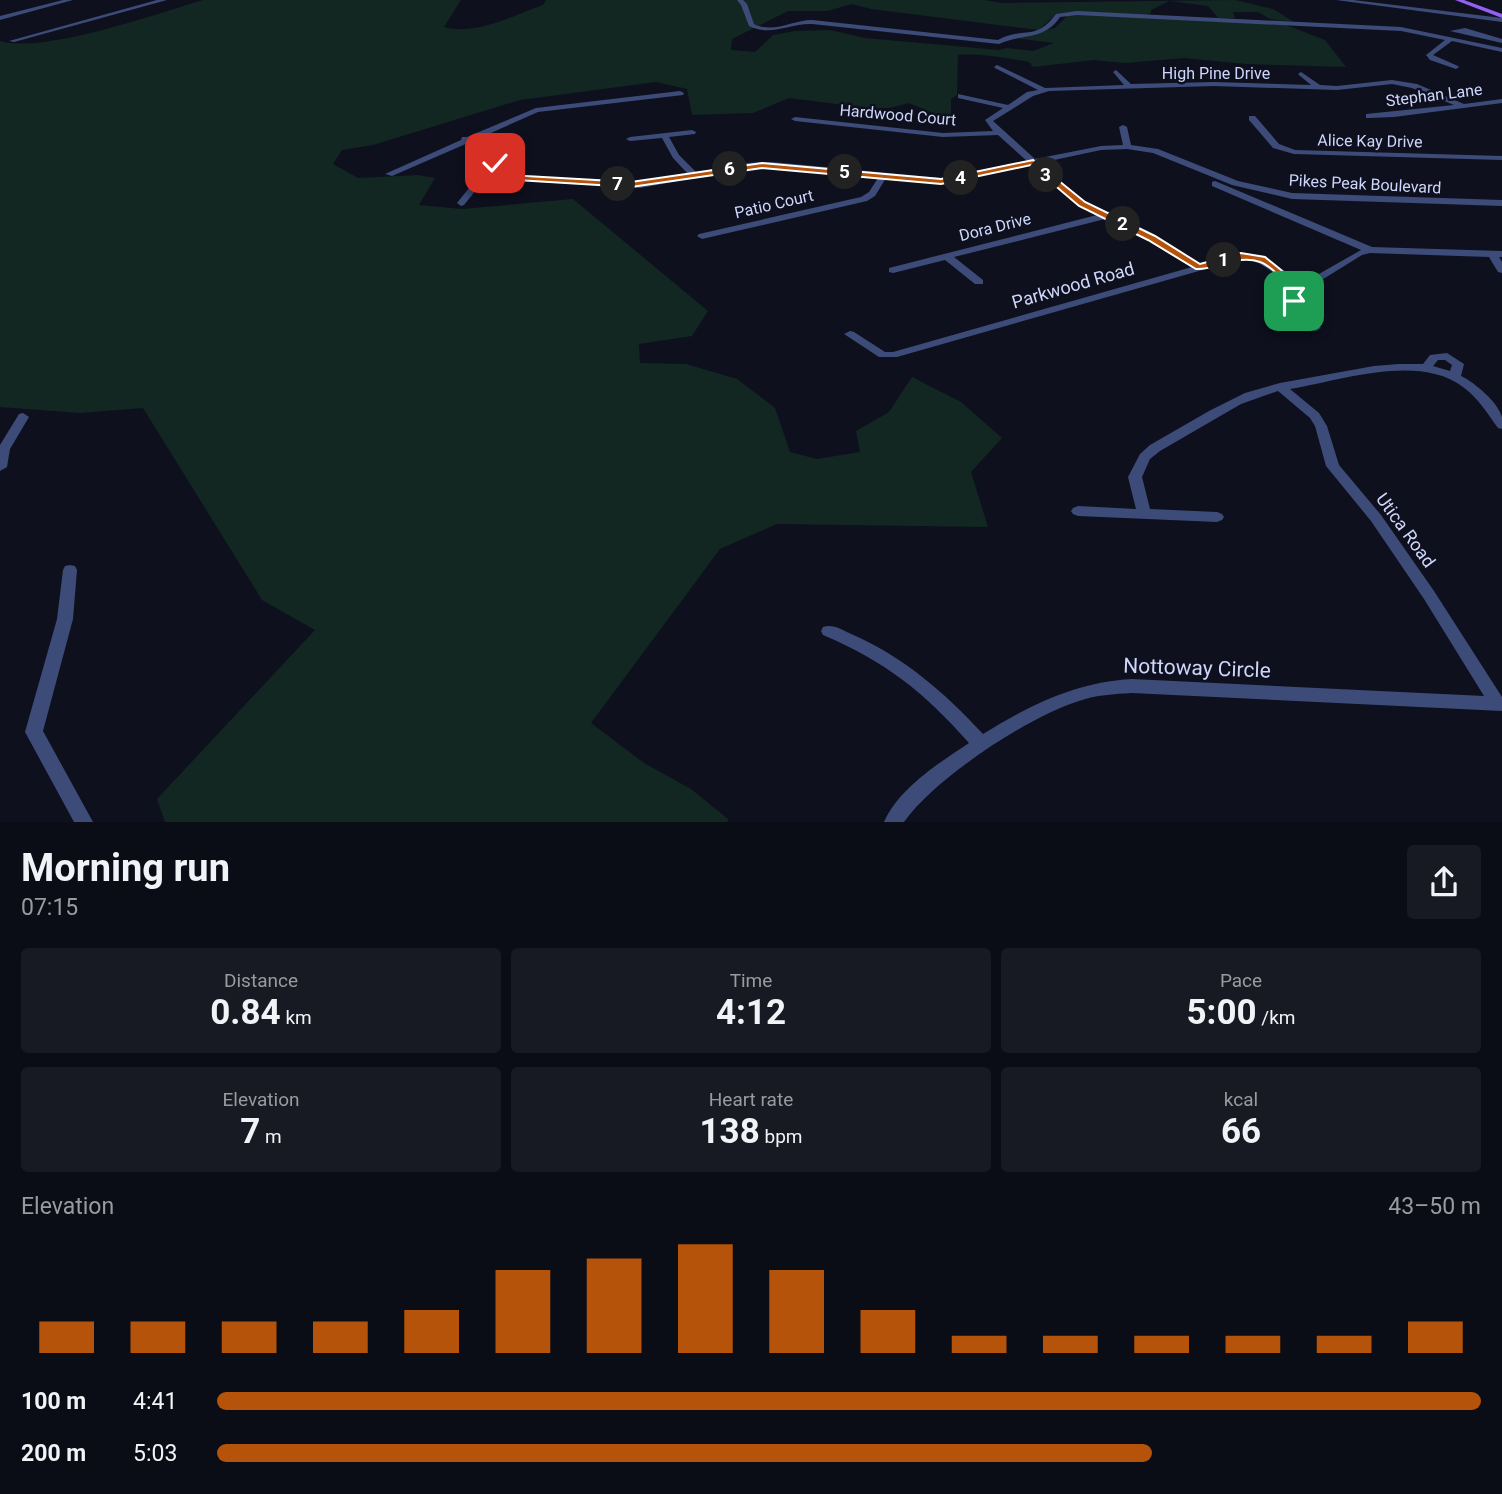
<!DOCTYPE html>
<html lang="en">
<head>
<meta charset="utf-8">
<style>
	:root { --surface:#0a0c16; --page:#181a23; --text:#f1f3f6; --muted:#999ba1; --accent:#b45309 }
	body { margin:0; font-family:Roboto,sans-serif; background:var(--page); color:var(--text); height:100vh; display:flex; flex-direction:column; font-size:26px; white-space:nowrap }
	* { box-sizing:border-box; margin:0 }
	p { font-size:23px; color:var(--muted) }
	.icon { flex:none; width:38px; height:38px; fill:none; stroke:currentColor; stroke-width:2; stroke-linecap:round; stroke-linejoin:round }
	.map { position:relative; height:822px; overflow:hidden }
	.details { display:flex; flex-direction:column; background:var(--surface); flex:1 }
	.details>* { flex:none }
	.pin { position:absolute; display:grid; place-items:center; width:60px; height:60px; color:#fff; margin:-30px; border-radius:14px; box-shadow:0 4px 10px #0006 }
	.km { position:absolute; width:35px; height:35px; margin:-18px; border-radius:50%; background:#222; color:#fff; font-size:19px; line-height:35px; text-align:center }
	.round { display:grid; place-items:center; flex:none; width:74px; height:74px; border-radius:7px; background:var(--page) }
	.head { display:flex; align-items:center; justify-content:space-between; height:119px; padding:0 21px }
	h1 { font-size:38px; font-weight:700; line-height:52px }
	.figures { display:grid; grid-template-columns:repeat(3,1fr); gap:10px; height:119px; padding:7px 21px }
	.figures div { display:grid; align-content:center; border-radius:7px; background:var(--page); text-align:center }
	.figures b { font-size:35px; font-weight:700 }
	.figures small { font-size:19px; font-weight:400 }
	.figures p { font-size:19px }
	.chart { height:196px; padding:14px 21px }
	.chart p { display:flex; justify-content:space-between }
	.chart svg { width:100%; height:126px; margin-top:7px; stroke:var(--accent); stroke-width:6 }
	ul { padding:0 21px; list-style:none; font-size:23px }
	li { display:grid; grid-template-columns:112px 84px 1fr; align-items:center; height:52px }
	li i { height:18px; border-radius:9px; background:var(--accent) }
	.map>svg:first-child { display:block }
	.green { fill:#122721 }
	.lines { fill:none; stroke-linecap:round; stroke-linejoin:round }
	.minor { fill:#3d4b79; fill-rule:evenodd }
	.major { fill:#9460f1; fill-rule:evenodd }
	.route { fill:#b45309; stroke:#fff; stroke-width:2 }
	.labels { text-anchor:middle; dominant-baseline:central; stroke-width:5; stroke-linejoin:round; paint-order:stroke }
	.far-street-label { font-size:16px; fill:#cfd6fb; stroke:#0e101e }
	.street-label { font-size:18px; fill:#cfd6fb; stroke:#0e101e }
	.near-street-label { font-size:21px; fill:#cfd6fb; stroke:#0e101e }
</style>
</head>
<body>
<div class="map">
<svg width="1502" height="822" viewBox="0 0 1502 822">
	<rect width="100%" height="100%" fill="#0e101e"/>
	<path class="green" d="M 203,0 L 461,0 L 444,27 C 475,36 514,15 543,5 L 546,0 L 985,0 L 1001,3 L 1235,0 L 1273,9 L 1294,22 L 1270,19 L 1258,12 L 1233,12 L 1235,18 L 1218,18 L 1208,6 L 1169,1 L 1151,10 L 1151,13 L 1146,15 L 1087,12 L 1056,14 L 1039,30 L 871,9 L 852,4 L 827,11 L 788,11 L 732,39 L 731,50 L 755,52 L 773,35 L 795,31 L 830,30 L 865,38 L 999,50 L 1006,48 L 1033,51 L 1054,43 L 1014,38 L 1055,28 L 1067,16 L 1083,14 L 1286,25 L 1325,40 L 1346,67 L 1246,64 L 1184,58 L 1125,63 L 1094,60 L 1033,67 L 1029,62 C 1005,58 982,53 958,55 L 957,95 L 951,99 L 951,115 L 938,115 L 909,103 L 890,108 L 868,108 L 789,98 L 753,113 L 692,115 L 687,89 L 656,82 L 520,100 L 373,145 L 342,150 L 333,164 L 358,178 L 418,175 L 435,178 L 419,205 L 462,209 L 573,199 L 708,311 L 692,336 L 639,344 L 640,363 L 686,364 L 737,379 L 775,408 L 790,452 L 817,459 L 860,452 L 856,431 L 889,412 L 912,377 L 961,402 L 1002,438 L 971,472 L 988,527 L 777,524 L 720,549 L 591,723 L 644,763 L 691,789 L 728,819 L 728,822 L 165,822 L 157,799 L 315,630 L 262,600 L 143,408 L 80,413 L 0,407 L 0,41 C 43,54 156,14 203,0 Z"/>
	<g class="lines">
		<g class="minor">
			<path d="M 63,0 L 73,0 L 0,20 L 0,16 Z"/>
			<path d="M 157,0 L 167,0 L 14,42 L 9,41 Z"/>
			<path d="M 737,0 L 743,0 L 747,4 L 754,24 C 774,34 792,20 812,20 L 998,40 C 1024,26 1035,42 1056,14 L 1077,11 L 1401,27 L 1502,48 L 1502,52 L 1452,41 L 1433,55 L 1458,66 L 1459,67 L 1456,69 L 1430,60 L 1426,55 L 1445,40 L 1401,31 L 1077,15 L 1060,17 C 1044,41 1023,33 999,44 L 812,24 C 789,23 772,37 749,26 L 741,5 Z"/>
			<path d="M 1336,0 L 1353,0 L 1502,18 L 1502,22 Z"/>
			<path d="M 1465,28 L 1502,39 L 1502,43 L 1450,31 Z"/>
			<path d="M 997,65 L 1045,88 L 1124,85 L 1113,72 L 1116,70 L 1131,84 L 1214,82 L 1311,85 L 1299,75 L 1298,74 L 1301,72 L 1320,85 L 1337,86 L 1392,80 L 1417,84 L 1464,104 L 1502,99 L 1502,103 L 1394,117 L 1369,118 L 1366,118 L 1366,114 L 1454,105 L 1412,88 L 1392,84 L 1337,90 L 1214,86 L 1049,91 L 1033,96 L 993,121 L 1035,159 L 1101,146 L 1123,145 L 1119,127 L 1123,125 L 1127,127 L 1131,145 L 1158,149 L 1238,181 L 1292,193 L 1502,200 L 1502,206 L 1292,199 L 1232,185 L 1153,153 L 1127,149 L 1101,150 L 1040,163 L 1085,202 L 1154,236 L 1201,264 C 1225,258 1248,247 1271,261 C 1282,268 1291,278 1303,283 L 1361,250 L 1212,186 L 1212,182 L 1215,181 L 1372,247 L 1502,251 L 1502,257 L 1499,257 L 1502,262 L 1502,273 L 1498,272 L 1489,257 L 1370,253 L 1362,255 L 1299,294 L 1299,301 L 1321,328 L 1316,331 L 1312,330 L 1289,301 L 1289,293 L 1296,287 L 1257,262 L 1241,259 L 897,357 L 879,357 L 844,334 L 850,331 L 854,332 L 885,352 L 893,352 L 1192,267 L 1148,240 L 1105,219 L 954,257 L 983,280 L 983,284 L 975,284 L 945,260 L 893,273 L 889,272 L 889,268 L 1097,215 L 1079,206 L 1032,165 L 941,184 L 886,178 L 875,196 L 867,201 L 702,239 L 697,236 L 699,234 L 861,197 L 869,192 L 878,178 L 772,168 L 745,169 L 640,188 L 485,179 L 464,205 L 461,206 L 457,203 L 497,153 L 468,143 L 392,176 L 385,174 L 461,140 L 462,137 L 467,137 L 536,108 L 680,91 L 684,93 L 683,95 L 538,112 L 475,140 L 500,147 L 505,153 L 489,174 L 640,182 L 688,174 L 673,158 L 662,138 L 630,141 L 626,139 L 630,137 L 692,130 L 696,132 L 695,134 L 669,137 L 679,155 L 696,172 L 745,163 L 772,162 L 941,178 L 1027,161 L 998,135 L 943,137 L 795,121 L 791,119 L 795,117 L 943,133 L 993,131 L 985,120 L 1003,108 L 958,98 L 958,94 L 1008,105 L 1027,92 L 1038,90 L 995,68 L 994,67 Z"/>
			<path d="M 1249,116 L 1255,116 L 1279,144 L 1295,150 L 1502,156 L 1502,160 L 1294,154 L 1273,148 L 1249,120 Z"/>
			<path d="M 1447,353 L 1464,364 L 1461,376 C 1474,382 1498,402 1502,417 C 1502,421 1502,425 1502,429 L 1498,428 C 1487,413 1478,398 1463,387 C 1418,353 1340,381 1290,389 L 1319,413 L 1327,426 L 1339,465 L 1381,515 L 1434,591 L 1502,697 L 1502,711 L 1132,693 C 1114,694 1096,695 1079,701 C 1028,717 935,778 904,822 L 884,822 C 899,788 939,763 969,743 C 924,692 886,662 823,635 L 821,631 L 823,627 C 833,624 840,629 849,633 C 903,656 944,692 983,734 C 1030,705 1076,682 1132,679 L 1484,696 L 1424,599 L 1371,521 L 1326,466 L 1315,426 L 1310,418 L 1278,391 L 1241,404 L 1160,451 L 1150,459 L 1142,477 L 1150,509 L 1217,512 L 1222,514 L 1224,517 L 1222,520 L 1217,522 L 1078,516 L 1073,514 L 1071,511 L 1073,508 L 1078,506 L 1136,509 L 1128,477 L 1140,454 L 1150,445 L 1209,411 L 1245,393 L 1280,383 L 1374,366 L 1399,364 L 1423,364 L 1430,355 ZM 1438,360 L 1445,360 L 1452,365 L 1450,371 L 1433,366 Z"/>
			<path d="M 23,413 L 29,417 L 10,449 L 7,467 L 0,471 L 0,445 L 19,414 Z"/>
			<path d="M 70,565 L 75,566 L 77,570 L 73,619 L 43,731 L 93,822 L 74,822 L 25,732 L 57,619 L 63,570 L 65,566 Z"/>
		</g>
		<path class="major" d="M 1455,0 L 1464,0 L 1502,14 L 1502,18 Z"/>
	</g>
	<path class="route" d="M 495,160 L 499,163 L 490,174 L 631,182 L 762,163 L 941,179 L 1033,160 L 1085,202 L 1155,236 L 1200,264 L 1241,253 L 1265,257 L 1292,279 L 1307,286 L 1299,294 L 1297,303 L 1294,304 L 1289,301 L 1289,293 L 1295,287 C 1282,282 1273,266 1260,262 C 1237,254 1218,270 1196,269 L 1148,240 L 1079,206 L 1031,165 L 941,184 L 762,168 L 631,187 L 482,178 Z"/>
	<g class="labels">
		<g class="far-street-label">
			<text x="1216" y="73">High Pine Drive</text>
			<text transform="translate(1434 95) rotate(-7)">Stephan Lane</text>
			<text transform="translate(898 115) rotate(5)">Hardwood Court</text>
			<text transform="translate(1370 141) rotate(1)">Alice Kay Drive</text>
			<text transform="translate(1365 184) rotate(3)">Pikes Peak Boulevard</text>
			<text transform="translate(774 204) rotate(-13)">Patio Court</text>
			<text transform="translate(995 227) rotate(-14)">Dora Drive</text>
		</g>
		<g class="street-label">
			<text transform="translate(1073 285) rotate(-16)">Parkwood Road</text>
			<text transform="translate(1406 530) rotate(54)">Utica Road</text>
		</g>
		<g class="near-street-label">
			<text transform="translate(1197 668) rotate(2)">Nottoway Circle</text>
		</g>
	</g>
</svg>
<div class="pin" style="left:1294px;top:301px;background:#1e9e55"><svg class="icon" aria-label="arrive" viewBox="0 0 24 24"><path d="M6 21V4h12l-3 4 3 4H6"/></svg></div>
<div class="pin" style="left:495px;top:163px;background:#d93025"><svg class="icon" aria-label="check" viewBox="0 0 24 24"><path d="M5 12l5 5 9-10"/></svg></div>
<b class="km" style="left:1224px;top:260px">1</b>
<b class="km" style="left:1123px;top:224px">2</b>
<b class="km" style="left:1046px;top:175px">3</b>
<b class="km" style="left:961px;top:178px">4</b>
<b class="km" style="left:845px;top:172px">5</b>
<b class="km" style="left:730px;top:169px">6</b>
<b class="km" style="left:618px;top:184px">7</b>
</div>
<section class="details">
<div class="head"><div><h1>Morning run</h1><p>07:15</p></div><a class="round"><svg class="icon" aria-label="share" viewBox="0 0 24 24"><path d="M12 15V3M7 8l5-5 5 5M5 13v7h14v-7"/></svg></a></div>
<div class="figures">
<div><p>Distance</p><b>0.84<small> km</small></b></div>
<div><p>Time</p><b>4:12</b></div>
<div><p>Pace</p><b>5:00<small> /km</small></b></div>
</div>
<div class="figures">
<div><p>Elevation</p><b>7<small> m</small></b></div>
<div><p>Heart rate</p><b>138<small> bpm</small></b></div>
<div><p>kcal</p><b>66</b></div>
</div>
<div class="chart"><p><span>Elevation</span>43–50 m</p>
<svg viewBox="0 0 160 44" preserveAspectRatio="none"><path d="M5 44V33M15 44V33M25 44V33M35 44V33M45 44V29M55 44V15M65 44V11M75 44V6M85 44V15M95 44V29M105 44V38M115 44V38M125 44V38M135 44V38M145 44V38M155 44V33"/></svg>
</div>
<ul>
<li><b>100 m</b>4:41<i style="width:100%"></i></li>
<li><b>200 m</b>5:03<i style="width:74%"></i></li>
</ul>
</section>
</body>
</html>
